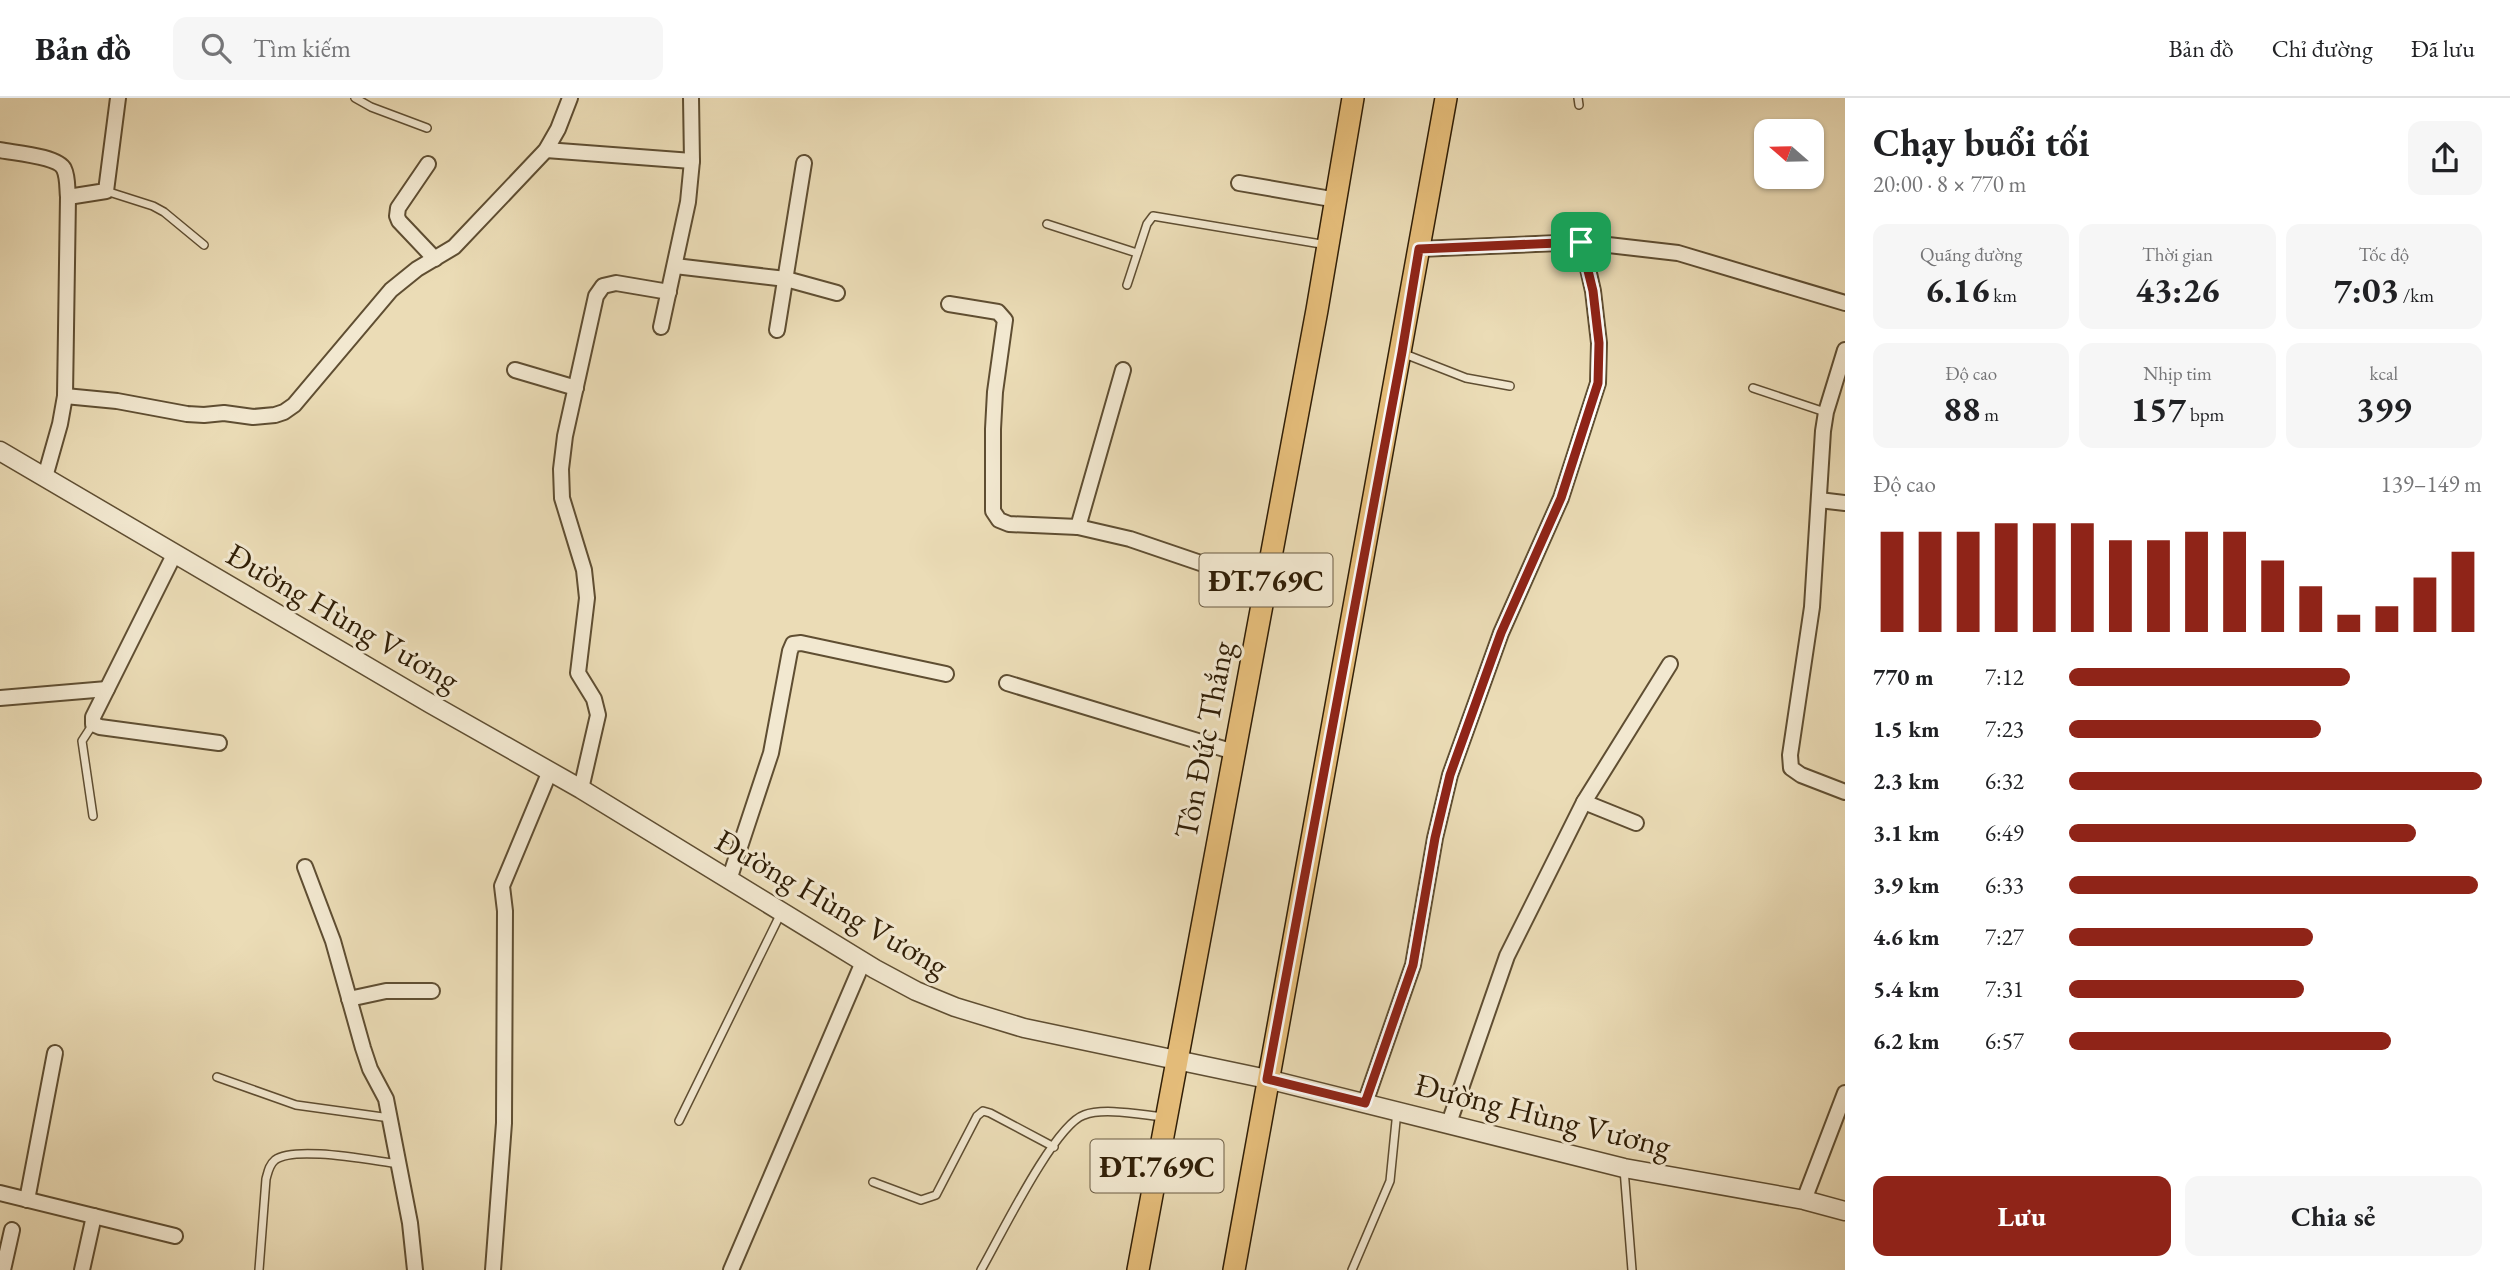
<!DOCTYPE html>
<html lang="vi">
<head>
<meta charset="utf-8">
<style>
	:root { --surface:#fff; --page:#f6f6f6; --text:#202124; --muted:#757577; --line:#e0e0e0; --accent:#8f2418 }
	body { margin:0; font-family:"EB Garamond",serif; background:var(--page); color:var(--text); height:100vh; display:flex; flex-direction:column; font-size:26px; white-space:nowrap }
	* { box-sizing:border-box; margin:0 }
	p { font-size:23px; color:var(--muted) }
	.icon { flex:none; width:38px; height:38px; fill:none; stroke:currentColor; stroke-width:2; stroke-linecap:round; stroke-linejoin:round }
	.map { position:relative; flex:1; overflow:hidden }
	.sheet { display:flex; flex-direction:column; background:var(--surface); width:665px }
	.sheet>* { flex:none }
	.needle { width:46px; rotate:290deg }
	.controls { position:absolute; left:1754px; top:21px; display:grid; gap:14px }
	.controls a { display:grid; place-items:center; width:70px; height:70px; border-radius:14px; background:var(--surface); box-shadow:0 2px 5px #0004; font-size:35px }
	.pin { position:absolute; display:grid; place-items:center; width:60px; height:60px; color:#fff; margin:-30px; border-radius:14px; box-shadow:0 4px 10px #0006 }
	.round { display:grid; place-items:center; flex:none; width:74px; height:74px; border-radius:14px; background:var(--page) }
	.head { display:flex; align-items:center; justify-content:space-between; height:119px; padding:0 28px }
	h1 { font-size:38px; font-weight:700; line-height:52px }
	.stats { display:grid; grid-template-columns:repeat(3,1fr); gap:10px; height:119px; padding:7px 28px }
	.stats div { display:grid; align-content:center; border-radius:14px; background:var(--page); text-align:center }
	.stats b { font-size:35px; font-weight:700 }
	.stats small { font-size:19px; font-weight:400 }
	.stats p { font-size:19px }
	.chart { height:196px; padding:14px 28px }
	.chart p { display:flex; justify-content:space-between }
	.chart svg { width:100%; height:126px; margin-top:7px; stroke:var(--accent); stroke-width:6 }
	.cta { display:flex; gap:14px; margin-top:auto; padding:14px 28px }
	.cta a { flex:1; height:80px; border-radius:14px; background:var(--accent); color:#fff; font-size:28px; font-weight:700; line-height:80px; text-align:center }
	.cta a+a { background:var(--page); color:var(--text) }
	ul { padding:0 28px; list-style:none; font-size:23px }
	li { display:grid; grid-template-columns:112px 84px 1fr; align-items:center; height:52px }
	li i { height:18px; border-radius:9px; background:var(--accent) }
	header { display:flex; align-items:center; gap:42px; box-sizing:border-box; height:98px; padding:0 35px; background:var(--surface); border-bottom:2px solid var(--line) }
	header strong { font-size:33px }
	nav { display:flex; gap:38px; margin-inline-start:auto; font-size:24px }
	.search { width:490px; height:63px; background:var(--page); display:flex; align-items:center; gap:18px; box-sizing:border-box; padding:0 24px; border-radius:14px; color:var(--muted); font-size:26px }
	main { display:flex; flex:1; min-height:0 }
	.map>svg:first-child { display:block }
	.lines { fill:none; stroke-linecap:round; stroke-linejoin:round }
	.service-casing { stroke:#5f4e32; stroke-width:10 }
	.minor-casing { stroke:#5f4e32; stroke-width:18 }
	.tertiary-casing { stroke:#5f4e32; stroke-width:21 }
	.primary-casing { stroke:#301e06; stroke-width:24 }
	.service { stroke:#f2e8d0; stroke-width:7 }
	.minor { stroke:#f2e8d0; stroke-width:14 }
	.tertiary { stroke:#f2e8d0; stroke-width:18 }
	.primary { stroke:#e6be7b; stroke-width:21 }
	.route-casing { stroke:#fff; stroke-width:14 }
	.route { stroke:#8f2418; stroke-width:9 }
	.labels { text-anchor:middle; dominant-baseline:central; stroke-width:6; stroke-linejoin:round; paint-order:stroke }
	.shield { fill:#f2e8d0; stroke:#6a5b43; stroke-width:2 }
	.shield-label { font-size:30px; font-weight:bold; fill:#301e06 }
	.street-label { font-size:32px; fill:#301e06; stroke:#f2e8d0 }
</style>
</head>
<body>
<header>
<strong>Bản đồ</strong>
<div class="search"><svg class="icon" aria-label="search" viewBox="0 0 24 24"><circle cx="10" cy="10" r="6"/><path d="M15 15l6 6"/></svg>Tìm kiếm</div>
<nav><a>Bản đồ</a><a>Chỉ đường</a><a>Đã lưu</a></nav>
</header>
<main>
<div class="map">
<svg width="1845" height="1172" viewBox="0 0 1845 1172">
	<rect width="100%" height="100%" fill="#ebdcb6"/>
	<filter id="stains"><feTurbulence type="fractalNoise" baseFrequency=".00286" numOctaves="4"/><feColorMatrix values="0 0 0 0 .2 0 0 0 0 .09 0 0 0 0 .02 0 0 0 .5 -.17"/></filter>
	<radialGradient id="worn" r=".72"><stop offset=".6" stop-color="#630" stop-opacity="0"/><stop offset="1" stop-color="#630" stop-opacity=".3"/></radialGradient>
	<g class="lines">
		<defs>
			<g id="service">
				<path d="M 355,0 L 371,9 L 427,30"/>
				<path d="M 1578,0 L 1579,7"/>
				<path d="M 106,93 L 153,108 L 164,114 L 204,147"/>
				<path d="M 1047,126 L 1137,155"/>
				<path d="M 1127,187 L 1147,126 L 1153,118 L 1327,147"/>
				<path d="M 1402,255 L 1466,280 L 1510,288"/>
				<path d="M 1753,290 L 1825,314"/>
				<path d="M 93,718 L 82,643 L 93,626"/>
				<path d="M 217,979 L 296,1007 L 390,1020"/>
				<path d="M 679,1023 L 781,815"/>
				<path d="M 1624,1071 L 1632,1172"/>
				<path d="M 873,1084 L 921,1102 L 936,1097 L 977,1018 L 983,1013 L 990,1015 L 1054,1049"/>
				<path d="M 259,1172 L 266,1081 C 268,1074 269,1067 275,1062 C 295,1047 373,1063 400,1066"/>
				<path d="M 981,1172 C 999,1141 1054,1027 1084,1017 C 1104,1009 1142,1017 1164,1019"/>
				<path d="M 1352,1172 L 1390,1083 L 1397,1013"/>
			</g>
			<g id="minor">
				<path d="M 0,52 C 14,55 58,58 64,71 C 68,79 67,91 68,99 L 65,298 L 60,326 L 45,379"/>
				<path d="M 546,52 L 692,63"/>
				<path d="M 428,66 L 398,110 L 397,118 L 399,123 L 435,161"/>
				<path d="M 1239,85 L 1337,102"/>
				<path d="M 68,99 L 106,93 L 118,0"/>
				<path d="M 1419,151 L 1582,144 L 1678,155 L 1845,205"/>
				<path d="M 675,168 L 786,181 L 837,195"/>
				<path d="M 949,206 L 998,214 L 1005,222 L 995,294 L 993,331 L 993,413 L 999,422 L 1009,426 L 1078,429 L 1130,441 L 1265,487"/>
				<path d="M 661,229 L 688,104 L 692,63 L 691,0"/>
				<path d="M 777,232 L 804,65"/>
				<path d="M 1845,252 L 1826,314 L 1823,333 L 1812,509 L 1790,657 L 1791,670 L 1801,677 L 1845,694"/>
				<path d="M 515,272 L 576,290"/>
				<path d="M 65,298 L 117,303 L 187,316 L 204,317 L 224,315 L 253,319 L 275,317 L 284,314 L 294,307 L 391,192 L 417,171 L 454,149 L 546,52 L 558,31 L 570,0"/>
				<path d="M 1819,402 L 1845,405"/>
				<path d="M 1078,429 L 1123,272"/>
				<path d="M 175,455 L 93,619 L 93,626 L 100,629 L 219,645"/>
				<path d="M 1007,585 L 1234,654"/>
				<path d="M 0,600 L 107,591"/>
				<path d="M 581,691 L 598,617 L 594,601 L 578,575 L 587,500 L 584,472 L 562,400 L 561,371 L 565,338 L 596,198 L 603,188 L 616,185 L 669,194"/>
				<path d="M 1584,704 L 1636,725"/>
				<path d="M 305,769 L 333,843 L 363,950 L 370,971 L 386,1001 L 410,1125 L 415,1172"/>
				<path d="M 729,782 L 771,655 L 790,553 L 793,546 L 801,545 L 946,576"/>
				<path d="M 349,901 L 386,893 L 432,893"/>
				<path d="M 1365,1005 L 1413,867 L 1435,740 L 1450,677 L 1501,535 L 1561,400 L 1598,285 L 1599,245 L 1593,193 L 1582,144"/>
				<path d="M 1449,1025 L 1507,858 L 1584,704 L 1670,566"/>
				<path d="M 0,1095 L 175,1138"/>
				<path d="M 27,1102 L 55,955"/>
				<path d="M 1804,1102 L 1845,995"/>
				<path d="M 3,1172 L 12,1132"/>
				<path d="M 82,1172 L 94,1118"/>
				<path d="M 493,1172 L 504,1025 L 505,813 L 502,788 L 550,673"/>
				<path d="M 731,1172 L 863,864"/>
			</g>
			<path id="tertiary" d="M 0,353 L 431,606 L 581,691 L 875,871 L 916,893 L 955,909 L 1024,930 L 1267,981 L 1624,1070 L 1804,1102 L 1845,1113"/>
			<g id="primary">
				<path d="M 1138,1172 L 1317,212 L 1353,0"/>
				<path d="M 1234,1172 L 1446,0"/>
			</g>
		</defs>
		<use href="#service" class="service-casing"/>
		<use href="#minor" class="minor-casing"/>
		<use href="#tertiary" class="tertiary-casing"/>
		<use href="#primary" class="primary-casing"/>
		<use href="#service" class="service"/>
		<use href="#minor" class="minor"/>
		<use href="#tertiary" class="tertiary"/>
		<use href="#primary" class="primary"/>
	</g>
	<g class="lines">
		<defs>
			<path id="route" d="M 1581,144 L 1593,193 L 1599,245 L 1598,285 L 1561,400 L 1501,535 L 1450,677 L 1435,740 L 1413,867 L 1365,1005 L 1267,981 L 1402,254 L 1419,151 Z"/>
		</defs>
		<use href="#route" class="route-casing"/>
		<use href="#route" class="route"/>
	</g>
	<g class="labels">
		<g class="shield">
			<rect x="1199.5" y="455.5" width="133" height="53" rx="5"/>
			<rect x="1090.5" y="1041.5" width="133" height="53" rx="5"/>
		</g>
		<g class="shield-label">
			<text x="1266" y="482">ĐT.769C</text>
			<text x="1157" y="1068">ĐT.769C</text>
		</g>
		<g class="street-label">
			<text transform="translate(343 519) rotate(30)">Đường Hùng Vương</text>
			<text transform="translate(1204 642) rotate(-79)">Tôn Đức Thắng</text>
			<text transform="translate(832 805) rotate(30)">Đường Hùng Vương</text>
			<text transform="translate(1543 1017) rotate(14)">Đường Hùng Vương</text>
		</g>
	</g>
	<rect width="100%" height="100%" filter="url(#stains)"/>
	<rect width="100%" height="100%" fill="url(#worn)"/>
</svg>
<div class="controls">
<a><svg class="needle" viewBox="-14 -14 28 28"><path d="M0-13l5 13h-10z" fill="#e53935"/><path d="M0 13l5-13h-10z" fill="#757577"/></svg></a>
</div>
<div class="pin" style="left:1581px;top:144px;background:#1e9e55"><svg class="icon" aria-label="arrive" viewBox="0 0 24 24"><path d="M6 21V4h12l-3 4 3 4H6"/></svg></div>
</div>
<section class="sheet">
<div class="head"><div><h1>Chạy buổi tối</h1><p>20:00 · 8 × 770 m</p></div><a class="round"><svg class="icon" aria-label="share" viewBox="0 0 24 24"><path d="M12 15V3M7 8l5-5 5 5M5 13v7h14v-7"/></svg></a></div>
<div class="stats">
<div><p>Quãng đường</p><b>6.16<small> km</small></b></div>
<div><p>Thời gian</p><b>43:26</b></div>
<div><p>Tốc độ</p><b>7:03<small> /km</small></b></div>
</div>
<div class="stats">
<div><p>Độ cao</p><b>88<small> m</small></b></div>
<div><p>Nhịp tim</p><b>157<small> bpm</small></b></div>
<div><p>kcal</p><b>399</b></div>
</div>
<div class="chart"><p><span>Độ cao</span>139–149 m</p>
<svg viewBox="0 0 160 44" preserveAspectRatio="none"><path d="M5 44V9M15 44V9M25 44V9M35 44V6M45 44V6M55 44V6M65 44V12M75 44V12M85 44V9M95 44V9M105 44V19M115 44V28M125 44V38M135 44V35M145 44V25M155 44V16"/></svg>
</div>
<ul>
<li><b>770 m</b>7:12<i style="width:68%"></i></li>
<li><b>1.5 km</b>7:23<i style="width:61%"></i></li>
<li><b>2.3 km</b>6:32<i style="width:100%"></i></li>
<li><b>3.1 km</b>6:49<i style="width:84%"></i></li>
<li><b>3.9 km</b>6:33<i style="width:99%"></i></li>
<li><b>4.6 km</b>7:27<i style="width:59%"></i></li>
<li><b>5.4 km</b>7:31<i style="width:57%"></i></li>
<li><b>6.2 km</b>6:57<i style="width:78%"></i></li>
</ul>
<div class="cta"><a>Lưu</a><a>Chia sẻ</a></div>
</section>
</main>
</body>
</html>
